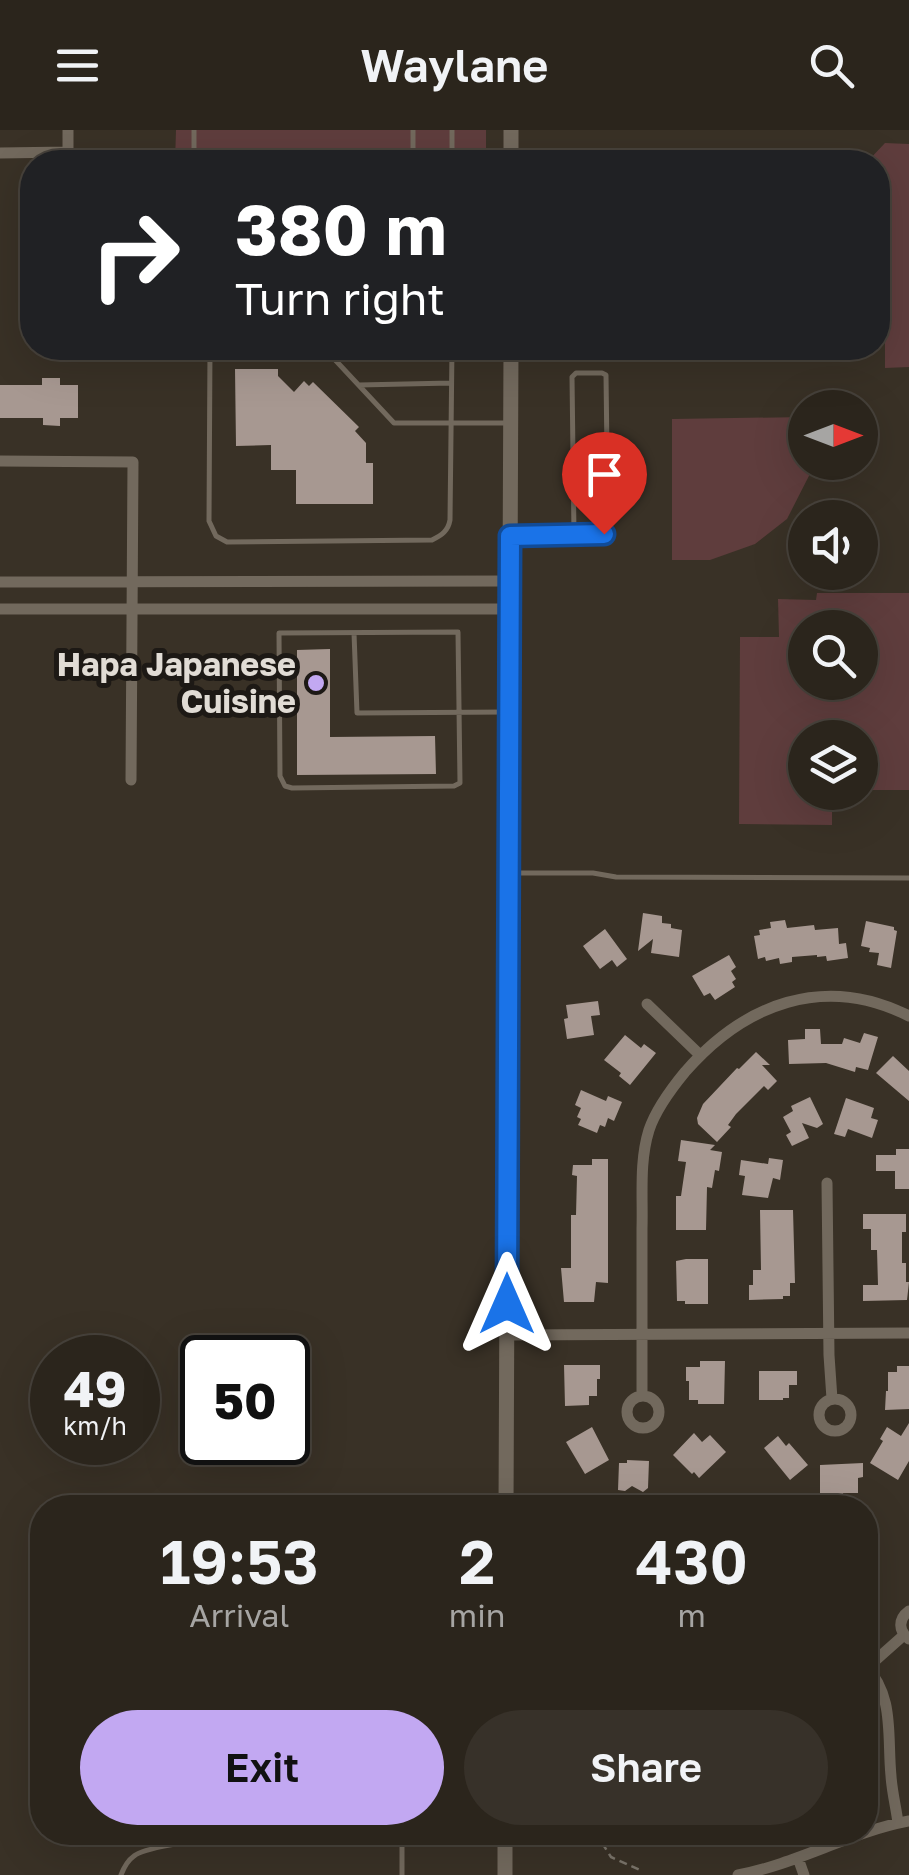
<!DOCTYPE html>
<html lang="en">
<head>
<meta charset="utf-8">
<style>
	:root { --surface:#2b251c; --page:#373129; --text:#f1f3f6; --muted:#a6a5a3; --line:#47423b; --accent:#c2a8f2 }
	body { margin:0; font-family:"Golos Text",sans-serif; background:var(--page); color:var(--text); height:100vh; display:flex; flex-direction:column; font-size:38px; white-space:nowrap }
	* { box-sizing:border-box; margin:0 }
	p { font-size:32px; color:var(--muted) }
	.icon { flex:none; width:55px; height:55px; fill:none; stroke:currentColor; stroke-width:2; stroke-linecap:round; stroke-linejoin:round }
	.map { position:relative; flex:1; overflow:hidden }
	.panel { position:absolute; left:30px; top:1365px; width:848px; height:350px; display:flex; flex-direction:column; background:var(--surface); border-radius:40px; box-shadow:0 10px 40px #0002,0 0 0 2px var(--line) }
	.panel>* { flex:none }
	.hud { position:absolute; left:20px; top:20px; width:870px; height:210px; border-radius:40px; box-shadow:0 10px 40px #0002,0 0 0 2px var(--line); background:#202124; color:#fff; overflow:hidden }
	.needle { width:65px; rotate:90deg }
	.tools { position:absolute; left:788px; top:260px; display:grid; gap:20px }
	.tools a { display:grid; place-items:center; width:90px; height:90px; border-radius:50%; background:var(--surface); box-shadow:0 10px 40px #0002,0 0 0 2px var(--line); font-size:50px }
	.speed { position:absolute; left:30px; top:1205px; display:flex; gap:20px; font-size:50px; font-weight:700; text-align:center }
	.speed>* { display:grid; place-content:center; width:130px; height:130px; border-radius:50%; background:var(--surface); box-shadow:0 10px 40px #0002,0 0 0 2px var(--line); line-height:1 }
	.speed small { font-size:25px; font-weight:400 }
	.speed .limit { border:5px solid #111; border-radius:15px; background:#fff; color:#111 }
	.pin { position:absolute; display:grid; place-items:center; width:85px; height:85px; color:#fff; margin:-102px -42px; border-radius:50% 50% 50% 0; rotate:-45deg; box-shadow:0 0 10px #0007 }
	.pin .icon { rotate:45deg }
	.me { position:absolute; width:110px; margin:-55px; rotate:0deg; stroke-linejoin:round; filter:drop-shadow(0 0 8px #0008) }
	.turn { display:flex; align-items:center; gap:35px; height:210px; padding:0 50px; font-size:45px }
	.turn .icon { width:130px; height:130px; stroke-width:2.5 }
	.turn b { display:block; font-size:70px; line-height:85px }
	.eta { display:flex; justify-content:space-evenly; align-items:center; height:170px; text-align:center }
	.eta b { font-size:60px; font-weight:600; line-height:70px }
	.action { display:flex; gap:20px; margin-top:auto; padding:20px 50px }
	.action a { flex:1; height:115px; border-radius:60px; background:var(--accent); color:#111; font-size:40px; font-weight:600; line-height:115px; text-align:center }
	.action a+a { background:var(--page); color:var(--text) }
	header { display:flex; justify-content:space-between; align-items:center; height:130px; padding:0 50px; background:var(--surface); font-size:45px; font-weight:600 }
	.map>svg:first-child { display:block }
	.green { fill:#5f3d3d; fill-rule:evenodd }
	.building { fill:#a79891 }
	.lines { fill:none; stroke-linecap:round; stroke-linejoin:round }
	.path { stroke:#7a746a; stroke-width:2.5; stroke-dasharray:8 5; stroke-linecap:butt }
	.lane { stroke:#72695d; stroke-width:5 }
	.street { stroke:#72695d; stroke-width:11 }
	.secondary { stroke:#72695d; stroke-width:15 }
	.route-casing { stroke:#114b97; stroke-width:25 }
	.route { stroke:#1a73e8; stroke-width:18 }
	.poi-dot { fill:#c2a8f2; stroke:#1d1915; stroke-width:4 }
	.labels { text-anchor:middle; stroke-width:10; stroke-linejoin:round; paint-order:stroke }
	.poi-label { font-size:32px; font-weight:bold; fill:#e1dcd5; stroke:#1d1915; text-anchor:end }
</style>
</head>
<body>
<header><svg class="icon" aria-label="menu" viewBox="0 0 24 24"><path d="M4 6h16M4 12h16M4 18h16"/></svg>Waylane<svg class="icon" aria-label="search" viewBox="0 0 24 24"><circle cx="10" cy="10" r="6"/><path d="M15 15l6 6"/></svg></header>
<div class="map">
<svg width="909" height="1745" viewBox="0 0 909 1745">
	<rect width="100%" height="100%" fill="#393126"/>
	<path class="green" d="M176 0H486V32H175Z
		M885 13 909 14V237L885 238V153L878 146V32H867Z
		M805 287V332L815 333 814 336 787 389 755 414 710 430H672V289Z
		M817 463H909V660H860V608H805V662L832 663V695L739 694 740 507H779L778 469 816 470ZM805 498H860V552H805Z"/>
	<path class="building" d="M235 239H278V246L294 262 304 251 309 256 313 252 359 297 355 301 366 313V333H373V374H296V340H271V315L236 316Z
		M42 248H60V255H78V288H60V296L43 295V288H0V255H42Z
		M330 519V607L435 606 436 644 297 645V520Z
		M643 783 662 786V793L671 794V798L682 800 679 827 651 823 653 809 638 821Z
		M785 790 787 798 814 795 815 800 838 798 839 814 846 813 848 828 827 831 826 826 817 827V825L792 827V832L780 834 779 828 766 831 765 827 758 829 754 806 760 805 759 800 771 798 770 792Z
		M866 791 894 797V800L897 801 891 838 877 835 879 823 869 822 870 818 861 816Z
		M605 799 627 829 617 837 612 830 600 839 583 816Z
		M729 825 736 837 731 841 736 849 732 852 735 857 715 870 710 863 704 866 692 846Z
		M598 871 600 885 591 886 594 905 567 909 564 889 568 888 566 875Z
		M805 899H820L821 914H842L844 908 860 913 864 903 878 907 868 940 856 937 855 942 826 933 789 934 788 910 805 909Z
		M625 905 641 918 644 914 656 923 630 955 619 946 621 943 604 930Z
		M756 922 770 935H762L777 951 768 960 764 956 736 984 728 995 731 997 717 1012 698 994 697 988 703 974 737 938 739 939Z
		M893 926 909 941V971L876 943Z
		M581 960 606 971 608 966 622 972 614 991 608 988 605 997 600 995 597 1003 578 995 581 989 577 987 581 978 575 975Z
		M810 967 823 994 817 998 802 993 809 1008 792 1016 786 1005 791 1002 783 987 793 981 791 976Z
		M846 968 874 978 871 988 878 990 872 1008 848 999 845 1007 834 1004Z
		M681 1010 715 1015 710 1020 722 1022 719 1041 715 1040 712 1058 707 1057 706 1100H676V1066H681L686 1032 678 1031Z
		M896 1019H909V1059H895V1041H876V1025H896Z
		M769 1028 783 1030 780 1050 773 1048 768 1068 742 1065 745 1046 739 1045 741 1030 768 1034Z
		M592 1029H608V1153L596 1152 594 1172H564L561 1138H571V1085H576L577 1046 572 1045 573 1035H592Z
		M760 1080H793L795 1153H790V1166H783V1169L749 1170V1155H753V1140H761Z
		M863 1084H906V1102H902V1133H906V1152H909L907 1170 863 1171V1155H878L877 1120H871V1099H863Z
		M686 1129H708V1174H685V1171H677L676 1131Z
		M700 1231H725L724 1274H698V1270H689V1251H686V1237H700Z
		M564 1235H600V1249H597V1266H589V1275L565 1276Z
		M897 1236H909V1279L885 1280 886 1261H888V1242H897Z
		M759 1241H797V1255H789V1268H783V1270H759Z
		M909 1293V1331L898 1350 870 1333 883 1311 880 1309 887 1297 901 1306Z
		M592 1297 609 1330 585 1344 566 1312Z
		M694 1303 702 1312 710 1305 726 1322 699 1348 694 1342 692 1344 673 1325Z
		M778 1306 786 1316 789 1313 808 1335 790 1350 764 1318Z
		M627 1330 649 1331 648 1358 643 1362 632 1356 625 1361 618 1360 619 1333H627Z
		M863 1333V1347L858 1348V1363H843L844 1370H829V1364H820V1335Z"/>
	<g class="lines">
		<path class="path" d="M595 1702 611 1727 640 1740
			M646 1702 658 1708 686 1702
			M707 1702 724 1707 786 1702"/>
		<path class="lane" d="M194 32V0
			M413 32V0
			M452 32V0
			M210 218 209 391 216 406 227 412 432 410C442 405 448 401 450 390L452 218
			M324 218 394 293H508
			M359 255 451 253
			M513 405C537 405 590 409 608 401L606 245 602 243H576L572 247 574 404
			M458 502 460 653 454 656 292 658 285 656 280 646 279 503Z
			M354 503 357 583 507 582
			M513 743H593L616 747 909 748
			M402 1702V1745
			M121 1745C124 1737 127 1731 134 1726 148 1714 234 1707 258 1702"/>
		<path class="street" d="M0 23 68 22
			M68 32V0
			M0 331 133 332 131 650
			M0 452 510 451
			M0 479H510
			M647 874 700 925
			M827 1053 829 1225 832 1269
			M507 1205 909 1203
			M642 1266C642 1210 642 1155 642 1099 643 1066 639 1032 649 1000 656 979 671 959 685 942 744 874 824 843 909 886
			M627 1282a16 16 0 1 1 32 0a16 16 0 1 1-32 0Z
			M819 1285a16 16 0 1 1 32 0a16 16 0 1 1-32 0Z
			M909 1481C898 1489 898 1501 909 1509
			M865 1535C895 1566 887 1606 891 1646 892 1662 896 1677 898 1693
			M868 1537 904 1505
			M798 1728 804 1745
			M738 1745C797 1734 850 1702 909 1691"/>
		<path class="secondary" d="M511 0V32
			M506 1378 511 218
			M505 1745V1702"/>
	</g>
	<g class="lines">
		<g class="route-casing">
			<path id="route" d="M507 1174 510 406 604 404"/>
		</g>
		<use href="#route" class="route"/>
	</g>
	<circle class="poi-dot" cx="316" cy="553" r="10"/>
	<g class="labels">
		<g class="poi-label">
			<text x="296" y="546">Hapa Japanese<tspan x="296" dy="37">Cuisine</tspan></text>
		</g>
	</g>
</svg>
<div class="tools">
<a><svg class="needle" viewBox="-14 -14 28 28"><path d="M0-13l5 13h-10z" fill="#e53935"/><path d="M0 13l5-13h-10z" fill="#a6a5a3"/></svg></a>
<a><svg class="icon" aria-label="sound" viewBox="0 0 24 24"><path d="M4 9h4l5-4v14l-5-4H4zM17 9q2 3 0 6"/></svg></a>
<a><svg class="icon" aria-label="search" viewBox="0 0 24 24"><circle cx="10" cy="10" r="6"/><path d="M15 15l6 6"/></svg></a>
<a><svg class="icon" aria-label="layers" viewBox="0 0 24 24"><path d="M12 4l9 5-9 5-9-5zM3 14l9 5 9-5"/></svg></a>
</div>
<div class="speed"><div>49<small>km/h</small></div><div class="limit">50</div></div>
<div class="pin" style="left:604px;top:404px;background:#d93025"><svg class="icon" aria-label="arrive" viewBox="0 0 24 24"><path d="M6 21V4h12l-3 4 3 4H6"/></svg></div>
<svg class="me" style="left:507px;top:1174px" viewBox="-20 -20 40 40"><path d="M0-17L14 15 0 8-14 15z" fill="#1a73e8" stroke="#fff" stroke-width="4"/></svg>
<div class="hud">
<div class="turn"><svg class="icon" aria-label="right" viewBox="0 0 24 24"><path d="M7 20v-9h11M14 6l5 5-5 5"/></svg><div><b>380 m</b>Turn right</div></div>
</div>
<section class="panel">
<div class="eta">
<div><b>19:53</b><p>Arrival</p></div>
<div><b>2</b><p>min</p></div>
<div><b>430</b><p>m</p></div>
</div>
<div class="action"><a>Exit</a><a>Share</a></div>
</section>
</div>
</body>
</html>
